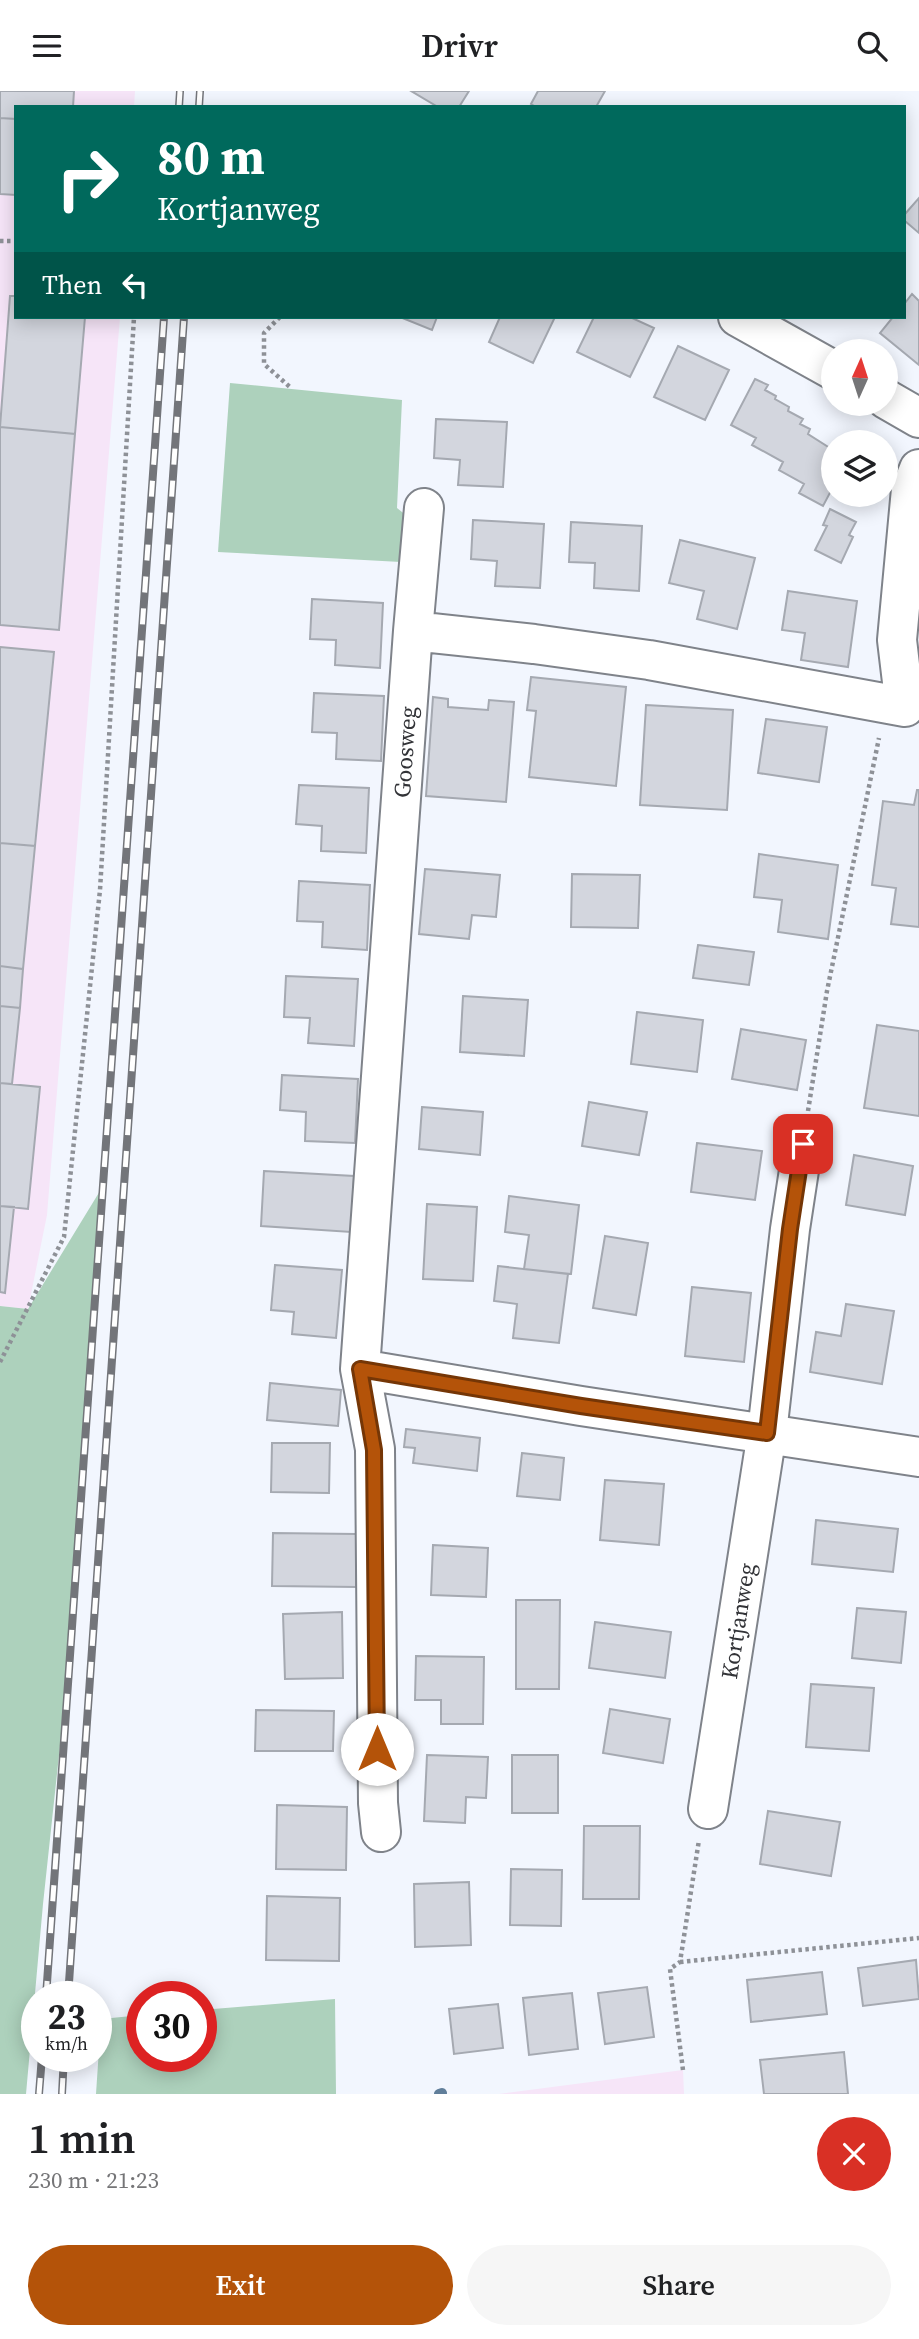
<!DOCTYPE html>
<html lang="en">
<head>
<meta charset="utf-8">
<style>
	:root { --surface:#fff; --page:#f6f6f6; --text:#202124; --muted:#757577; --accent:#b45309 }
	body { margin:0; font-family:"Source Serif 4",serif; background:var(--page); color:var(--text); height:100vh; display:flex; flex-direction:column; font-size:26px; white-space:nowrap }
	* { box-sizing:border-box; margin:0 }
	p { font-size:23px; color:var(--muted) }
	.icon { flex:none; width:38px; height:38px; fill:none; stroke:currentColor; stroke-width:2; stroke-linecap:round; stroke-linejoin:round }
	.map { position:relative; height:2003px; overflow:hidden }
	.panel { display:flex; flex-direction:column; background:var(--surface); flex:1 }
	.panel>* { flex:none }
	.top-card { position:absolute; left:14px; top:14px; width:892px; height:214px; border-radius:0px; box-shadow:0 4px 18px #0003; background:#00695c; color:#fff; overflow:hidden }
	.needle { width:46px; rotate:3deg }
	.controls { position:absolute; left:821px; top:248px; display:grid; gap:14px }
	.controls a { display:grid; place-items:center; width:77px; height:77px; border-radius:50%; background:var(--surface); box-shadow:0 4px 18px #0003; font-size:35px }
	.speed { position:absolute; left:21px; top:1890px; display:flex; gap:14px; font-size:35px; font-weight:700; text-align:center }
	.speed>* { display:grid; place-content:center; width:91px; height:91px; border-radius:50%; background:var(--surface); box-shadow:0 4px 18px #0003; line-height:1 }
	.speed small { font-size:18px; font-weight:400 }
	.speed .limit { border:10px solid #d22; background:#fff; color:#111 }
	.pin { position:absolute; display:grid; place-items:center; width:60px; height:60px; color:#fff; margin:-30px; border-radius:14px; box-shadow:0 4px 10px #0006 }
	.me { position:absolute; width:77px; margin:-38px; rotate:0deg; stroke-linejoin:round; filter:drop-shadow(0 0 5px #0008) }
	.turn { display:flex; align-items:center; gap:24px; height:147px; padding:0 28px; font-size:32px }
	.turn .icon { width:91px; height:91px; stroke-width:2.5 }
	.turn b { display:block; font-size:49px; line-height:60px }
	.then { display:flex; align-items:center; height:66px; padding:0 28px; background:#0003; gap:14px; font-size:26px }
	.round { display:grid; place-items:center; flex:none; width:74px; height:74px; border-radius:37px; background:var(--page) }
	.overview { display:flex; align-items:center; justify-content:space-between; height:119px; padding:0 28px }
	h1 { font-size:42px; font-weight:600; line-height:52px }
	.primary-button { display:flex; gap:14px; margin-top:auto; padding:14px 28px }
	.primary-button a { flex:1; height:80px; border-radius:42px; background:var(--accent); color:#fff; font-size:28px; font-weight:600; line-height:80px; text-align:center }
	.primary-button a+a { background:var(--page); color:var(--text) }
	header { display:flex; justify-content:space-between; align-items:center; height:91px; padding:0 28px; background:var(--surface); font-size:32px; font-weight:600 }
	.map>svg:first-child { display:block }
	.commercial { fill:#f6e5f8 }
	.green { fill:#add1bc }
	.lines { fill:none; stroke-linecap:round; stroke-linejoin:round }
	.stream { stroke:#607e9a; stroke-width:10 }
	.building { fill:#d3d6de; stroke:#a5a9b1; stroke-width:2 }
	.minor-casing { stroke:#7f838a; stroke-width:42 }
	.path { stroke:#8e9197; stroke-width:4.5; stroke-dasharray:3.5 3.5; stroke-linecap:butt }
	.minor { stroke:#fff; stroke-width:38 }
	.rail-casing { stroke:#73757a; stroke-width:8 }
	.rail { stroke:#fff; stroke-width:5; stroke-dasharray:16; stroke-linecap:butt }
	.route-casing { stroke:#753606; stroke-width:18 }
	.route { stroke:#b45309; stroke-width:12 }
	.labels { text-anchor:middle; stroke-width:6; stroke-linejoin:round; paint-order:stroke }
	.street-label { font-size:23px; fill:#323337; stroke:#fff }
</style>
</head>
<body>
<header><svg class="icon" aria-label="menu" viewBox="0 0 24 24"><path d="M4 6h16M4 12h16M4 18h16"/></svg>Drivr<svg class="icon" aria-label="search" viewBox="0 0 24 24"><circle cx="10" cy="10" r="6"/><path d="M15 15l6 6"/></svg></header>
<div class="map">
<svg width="919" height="2003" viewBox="0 0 919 2003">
	<rect width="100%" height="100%" fill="#f2f6fe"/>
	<path class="commercial" d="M0 0H135L134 16H16V226H120L47 1124 28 1218 0 1215Z
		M683 1979 684 2003H499Z"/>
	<path class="green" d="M230 292 402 309 397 417 422 437 419 472 218 461Z
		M103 1095 72 1543 43 1813 26 2003H0V1215L28 1218Z
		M335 1908 336 2003H96L101 1928 142 1924V1965H201V1919Z"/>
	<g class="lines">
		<path class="stream" d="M439 2003 442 2002"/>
	</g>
	<path class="building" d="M0 0H74L73 16H16V28L0 27Z
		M411 0H469L459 16H438Z
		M538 0H605L596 16H536L531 13Z
		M0 27 16 28V104L0 103Z
		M919 107V142L905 130V123Z
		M912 203 919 210V274L880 242 893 226H905V212Z
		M10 205H16V226H85L75 343 0 336Z
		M400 226H437L432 239Z
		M500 226H555L533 272 489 251Z
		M594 226H630L654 237 630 286 577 261Z
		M678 255 729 279 705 329 654 306Z
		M755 288 768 294 765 299 776 305 775 308 789 316 788 320 803 328 800 333 810 338 808 343 833 359V396L823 415 799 402 804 393 779 379 783 371 752 354 756 347 731 334Z
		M436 328 507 331 503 396 458 394 460 369 434 367Z
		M0 336 75 343 59 539 0 534Z
		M830 418 856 431 849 444 853 446 841 472 815 459 827 435 823 434Z
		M473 429 544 433 540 497 495 495 497 470 471 468Z
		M571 431 642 435 639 500 594 497 595 472 569 471Z
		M680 449 755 467 737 538 697 528 704 500 669 492Z
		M788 500 857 510 848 576 801 569 805 542 782 539Z
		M312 508 383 512 380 577 335 574 336 549 310 548Z
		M0 556 54 561 35 755 0 752Z
		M531 586 626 596 616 695 529 686 536 620 527 619Z
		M314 602 384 605 381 670 336 668 337 642 312 641Z
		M433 606 448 608V616L488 619 489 609 514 611 506 711 426 705Z
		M646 614 733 619 727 719 640 714Z
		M766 628 827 636 819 691 758 682Z
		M299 694 369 697 366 762 321 760 322 735 296 733Z
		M917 699H919V836L891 833 896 797 872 794 883 710 914 714Z
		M0 752 35 755 23 878 0 875Z
		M759 763 838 774 828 848 778 841 782 809 754 806Z
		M425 778 500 784 496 826 472 824 469 848 419 843Z
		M572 783 640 784 638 837 571 836Z
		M299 790 370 794 367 859 322 856 323 831 297 830Z
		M698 854 754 861 749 894 693 887Z
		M0 875 23 878 20 917 0 915Z
		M286 885 358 888 354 955 308 952 310 927 284 926Z
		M463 905 528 909 524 965 460 961Z
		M0 915 20 917 12 993 0 992Z
		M637 921 703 929 697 981 631 973Z
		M877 934 919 940V1025L864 1017Z
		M741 938 806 949 797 999 732 988Z
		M282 984 358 988 355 1052 305 1050 306 1021 280 1019Z
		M0 992 40 996 28 1118 0 1115Z
		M589 1011 647 1021 639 1064 582 1055Z
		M422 1016 483 1021 480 1064 419 1058Z
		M697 1052 762 1060 755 1109 691 1101Z
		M854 1064 913 1075 905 1124 846 1114Z
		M264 1080 354 1085 351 1141 261 1135Z
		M509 1105 579 1114 571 1183 524 1178 529 1144 505 1141Z
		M427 1113 477 1116 473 1190 423 1188Z
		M0 1115 14 1116 5 1202 0 1201Z
		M605 1145 648 1152 636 1224 593 1217Z
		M275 1174 342 1179 336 1247 292 1243 294 1221 271 1219Z
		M498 1175 568 1183 559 1252 513 1247 517 1213 494 1210Z
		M692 1196 751 1202 744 1271 685 1265Z
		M846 1213 894 1220 882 1293 810 1281 816 1241 841 1245Z
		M270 1292 341 1299 338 1335 267 1329Z
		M406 1338 480 1347 477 1380 413 1372 415 1357 404 1356Z
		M272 1352H330L329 1402 271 1401Z
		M522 1362 564 1367 560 1409 517 1405Z
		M605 1389 664 1393 659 1454 600 1449Z
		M816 1429 898 1438 893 1481 812 1473Z
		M273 1442 356 1443V1496L272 1495Z
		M433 1454 488 1457 486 1506 431 1504Z
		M516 1509H560L559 1598H516Z
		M857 1517 906 1521 901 1572 852 1567Z
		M342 1521 343 1587 285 1588 283 1523Z
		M595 1531 671 1541 665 1587 589 1577Z
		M416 1565 484 1566 483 1633H441V1609H415Z
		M811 1593 874 1597 869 1660 806 1656Z
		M610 1618 670 1628 663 1672 603 1662Z
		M256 1619 334 1620 333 1660H255Z
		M427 1664 488 1666 486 1707 466 1706 465 1732 424 1730Z
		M512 1664H558V1722H512Z
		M277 1714 347 1716 346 1779 276 1778Z
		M768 1720 840 1731 831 1785 760 1773Z
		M584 1735H640L639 1808H583Z
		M511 1778 562 1779 561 1835 510 1834Z
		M469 1791 471 1854 415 1856 414 1793Z
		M267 1805 340 1807 339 1870 266 1869Z
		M916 1869 919 1908 863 1915 858 1877Z
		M822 1881 827 1923 751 1931 747 1889Z
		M647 1896 654 1946 605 1953 598 1902Z
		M572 1902 578 1958 529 1964 523 1907Z
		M498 1913 503 1957 454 1963 449 1918Z
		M844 1961 848 2003H764L760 1969Z"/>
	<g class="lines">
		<g class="minor-casing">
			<path id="minor" d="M738 226 833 279
				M886 308 919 327
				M413 540 424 417
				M360 1278 581 1315 919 1366
				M708 1718 767 1342 790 1138 803 1053
				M381 1741 378 1712 375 1358 360 1278 413 540 534 553 649 569 905 616 897 549 911 398 919 378"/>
		</g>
		<path class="path" d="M0 150H16
			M280 226 264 242V273L291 297
			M808 1020 827 900 879 647
			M0 1271 64 1146 100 799 134 226
			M680 1871 919 1847
			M683 1979 670 1878 680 1871 699 1749"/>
		<use href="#minor" class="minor"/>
		<g class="rail-casing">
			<path id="rail" d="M179 16 180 0
				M199 16 200 0
				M46 1906 164 226
				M68 1906 184 226
				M39 2003 42 1965
				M62 2003 64 1965"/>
		</g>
		<use href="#rail" class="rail"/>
	</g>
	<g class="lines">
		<g class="route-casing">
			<path id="route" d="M377 1658 374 1359 360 1278 581 1315 767 1342 790 1138 803 1053"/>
		</g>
		<use href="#route" class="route"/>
	</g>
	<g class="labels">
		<g class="street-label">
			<text transform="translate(405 661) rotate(-86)" y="8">Goosweg</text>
			<text transform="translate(738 1530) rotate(-81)" y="8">Kortjanweg</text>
		</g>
	</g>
</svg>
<div class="controls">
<a><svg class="needle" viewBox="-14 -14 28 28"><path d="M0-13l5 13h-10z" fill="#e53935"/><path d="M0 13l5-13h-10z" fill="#757577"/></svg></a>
<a><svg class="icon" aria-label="layers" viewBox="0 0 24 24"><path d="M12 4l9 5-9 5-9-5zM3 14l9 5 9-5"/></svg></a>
</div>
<div class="speed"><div>23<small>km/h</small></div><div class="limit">30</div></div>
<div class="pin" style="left:803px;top:1053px;background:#d93025"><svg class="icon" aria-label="arrive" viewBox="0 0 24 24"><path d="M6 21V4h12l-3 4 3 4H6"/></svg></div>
<svg class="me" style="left:377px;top:1658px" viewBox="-20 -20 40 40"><circle r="19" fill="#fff"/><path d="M0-13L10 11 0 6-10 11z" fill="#b45309"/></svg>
<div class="top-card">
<div class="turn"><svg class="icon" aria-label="right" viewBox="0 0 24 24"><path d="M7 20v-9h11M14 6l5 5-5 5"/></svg><div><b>80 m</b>Kortjanweg</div></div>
<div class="then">Then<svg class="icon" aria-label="left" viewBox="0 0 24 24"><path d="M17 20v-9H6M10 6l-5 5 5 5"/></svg></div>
</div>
</div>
<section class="panel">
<div class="overview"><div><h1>1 min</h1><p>230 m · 21:23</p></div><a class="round" style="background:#d93025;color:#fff"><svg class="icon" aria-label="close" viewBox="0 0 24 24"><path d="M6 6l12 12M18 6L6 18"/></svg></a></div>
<div class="primary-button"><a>Exit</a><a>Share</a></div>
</section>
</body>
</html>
